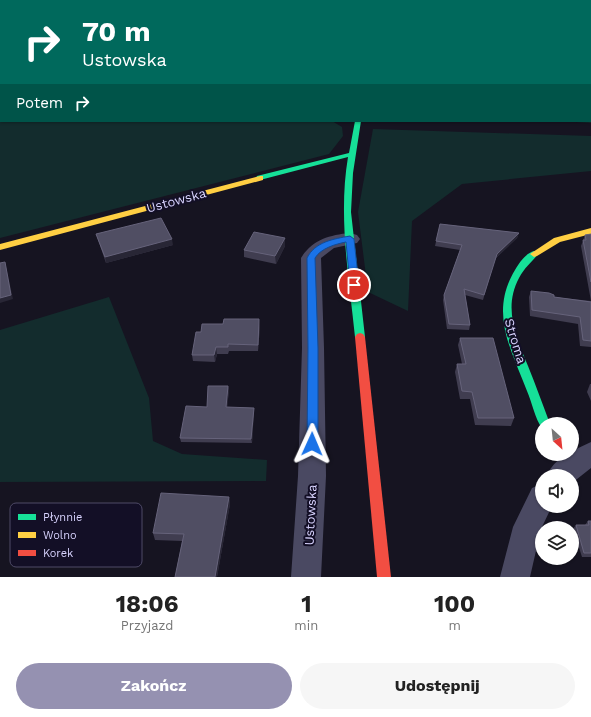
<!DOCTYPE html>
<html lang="pl">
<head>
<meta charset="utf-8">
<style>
	:root { --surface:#fff; --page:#f6f6f6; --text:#222; --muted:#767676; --accent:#9591b1 }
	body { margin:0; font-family:"Work Sans",sans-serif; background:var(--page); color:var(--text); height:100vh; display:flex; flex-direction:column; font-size:15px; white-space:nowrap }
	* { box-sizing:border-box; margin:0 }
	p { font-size:13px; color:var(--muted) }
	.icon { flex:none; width:22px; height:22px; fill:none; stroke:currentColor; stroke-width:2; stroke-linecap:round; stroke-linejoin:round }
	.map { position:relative; height:577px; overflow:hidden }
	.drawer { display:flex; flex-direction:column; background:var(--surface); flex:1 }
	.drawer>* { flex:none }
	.hud { position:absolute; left:0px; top:0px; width:591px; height:122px; box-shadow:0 1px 3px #0004; background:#00695c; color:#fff; overflow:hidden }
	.needle { width:26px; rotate:153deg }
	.controls { position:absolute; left:535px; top:417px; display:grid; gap:8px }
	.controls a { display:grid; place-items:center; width:44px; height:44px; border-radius:50%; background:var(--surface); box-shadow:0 1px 3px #0004; font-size:20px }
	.pin { position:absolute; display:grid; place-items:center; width:34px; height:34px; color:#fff; margin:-17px; border:2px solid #fff; border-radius:50%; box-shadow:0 1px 4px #0007 }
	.me { position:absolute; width:44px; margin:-22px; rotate:1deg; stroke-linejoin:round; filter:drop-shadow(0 0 3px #0008) }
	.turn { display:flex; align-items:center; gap:14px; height:84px; padding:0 16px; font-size:18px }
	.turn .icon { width:52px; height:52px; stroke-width:2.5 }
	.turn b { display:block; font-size:28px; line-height:34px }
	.then { display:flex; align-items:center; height:38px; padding:0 16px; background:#0003; gap:8px; font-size:15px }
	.eta { display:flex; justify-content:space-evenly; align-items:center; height:68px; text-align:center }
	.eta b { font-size:24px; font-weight:700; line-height:28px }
	.primary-button { display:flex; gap:8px; margin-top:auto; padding:8px 16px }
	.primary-button a { flex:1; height:46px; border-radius:24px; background:var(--accent); color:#fff; font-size:16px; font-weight:700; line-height:46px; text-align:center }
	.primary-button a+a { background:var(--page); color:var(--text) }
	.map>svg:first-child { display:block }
	.green { fill:#132c2d }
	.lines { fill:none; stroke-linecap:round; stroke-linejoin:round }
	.river { fill:#0b1e41; fill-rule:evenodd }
	.street { fill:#4a4962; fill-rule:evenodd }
	.fast { fill:#16e098; fill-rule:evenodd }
	.slow { fill:#ffcf43; fill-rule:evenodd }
	.jam { fill:#f24e42; fill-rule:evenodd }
	.wall { fill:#403d50 }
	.shaded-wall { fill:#282635 }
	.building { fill:#504e63; stroke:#66637b }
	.route { fill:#1a73e8; stroke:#114b97 }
	.labels { text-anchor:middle; stroke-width:4; stroke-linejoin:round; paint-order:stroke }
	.street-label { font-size:13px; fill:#d9d4ff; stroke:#130f26 }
	.key { fill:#130f26; stroke:#4e4a67; stroke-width:1 }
	.key-label { font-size:11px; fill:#d9d4ff }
</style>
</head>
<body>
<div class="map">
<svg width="591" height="577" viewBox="0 0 591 577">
	<rect width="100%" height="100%" fill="#161421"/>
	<path class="green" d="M0 0H348L1 1V95Z
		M385 0H591V123L562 121H590V1Z
		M0 111 1 121H332L342 127 343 136 329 154 0 238Z
		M373 129 591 136V171L462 184 412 221 408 311 368 292 358 212Z
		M109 297 149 398 153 441 182 454 267 460 266 481 0 482V330Z"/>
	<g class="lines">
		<path class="river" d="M590 48H591V64H590Z
			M0 71H1V87H0Z"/>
		<path class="street" d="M350 233 357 235 360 239 357 243 334 248 321 258 324 348 326 476 321 577H291L298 476 302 348 301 258C312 240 329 235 350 233Z
			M591 442V468L572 483V476H546C551 467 561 454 572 454V451Z
			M542 484V506H552L541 529 530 577H500L513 527 532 488Z"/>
		<path class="fast" d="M355 121H361L353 173 351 212 365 337 363 340H357L355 337C349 278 338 216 348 157L260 180 256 178 257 176 349 153Z
			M534 251 538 254C532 262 524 268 519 278 503 308 516 337 528 366 536 386 543 405 550 424H542V428C535 419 532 402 527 391 511 349 489 313 515 270 519 263 526 253 534 251Z"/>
		<path class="slow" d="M369 0H373V1H369Z
			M0 100H1V104H0Z
			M260 176H263V180L0 250V244Z
			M591 228V234L560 242 537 256 534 257 530 254 554 238Z"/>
		<path class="jam" d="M360 333 363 334 365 337 391 577H377L355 337 357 334Z"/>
	</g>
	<path class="wall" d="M440 224 519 233 517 238 495 259 483 300 465 295 470 325 469 330 447 329 443 300 444 295 460 250 435 246Z
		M96 234 173 245 106 263Z
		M591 234V347L580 346 578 324 530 316 529 297 531 291 554 297 591 301 581 246 585 235Z
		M285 246 276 264 244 257V250Z
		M260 326 258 351H229L228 354H217L215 362 193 361 192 355Z
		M460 338 514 418 511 426 475 425 470 399H460L455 372 457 364H462L458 345Z
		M590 384H591V401L587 392Z
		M228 386 229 390 227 407 254 408V411L252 443 181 442 180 438 207 407Z
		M229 497 230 504 217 577H175L182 541 155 540 153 533Z
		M588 521H591V557H582L573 529 576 525H586H585Z"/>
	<path class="shaded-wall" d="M519 233 517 238 495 259 483 300 497 254Z
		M285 238V246L276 264 275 256Z
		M172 239 173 245 106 263 105 257Z
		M5 262 6 266 13 299 0 303V298Z
		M259 319 260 326 258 351V345Z
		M216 347 217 354 215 362 214 355Z
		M228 386 229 390 227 411 226 407Z
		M254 408V411L252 443 251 439Z
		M229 497 230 504 217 577H215Z"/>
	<path class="building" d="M161 218 172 239 105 257 96 234Z
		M440 224 519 233 497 254 484 295 464 289 470 325 449 324 444 295 462 245 436 241Z
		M254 232 285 238 275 256 244 250Z
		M591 234V282L583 240H586L585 235Z
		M5 262 11 295 0 298V263Z
		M531 291 549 293 554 295V297L591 302V341L583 340 580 317 532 310Z
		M224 319H259L258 345 228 344V347H216L214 355H192L196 332H201L202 324H223Z
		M460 338H493L514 418H478L472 392 462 391 457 364H466Z
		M208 386H228L226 407 254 408 251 439 180 438 186 406 207 407Z
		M161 493 229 497 215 577H175L184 534 153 533Z
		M588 521H591V553H584L576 525H589Z"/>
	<path class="route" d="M350 236 354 239 359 285 358 287 354 288 350 285 346 242C336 244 321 248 315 258L318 348V444L316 448 312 449 308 448 307 444 308 348 307 258C315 242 333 239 350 236Z"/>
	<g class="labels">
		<g class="street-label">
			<text transform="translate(176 200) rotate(-15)" y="5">Ustowska</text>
			<text transform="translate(516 341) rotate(73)" y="5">Stroma</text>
			<text transform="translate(310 515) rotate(-87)" y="5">Ustowska</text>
		</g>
	</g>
	<rect x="10" y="503" width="132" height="64" rx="6" class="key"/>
	<rect x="18" y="514" width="18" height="6" fill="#16e098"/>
	<rect x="18" y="532" width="18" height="6" fill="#ffcf43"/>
	<rect x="18" y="550" width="18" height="6" fill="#f24e42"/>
	<g class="key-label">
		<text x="43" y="521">Płynnie</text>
		<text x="43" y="539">Wolno</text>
		<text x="43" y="557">Korek</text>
	</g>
</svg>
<div class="controls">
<a><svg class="needle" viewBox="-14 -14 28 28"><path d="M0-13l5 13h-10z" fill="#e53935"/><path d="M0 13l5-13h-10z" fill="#767676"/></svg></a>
<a><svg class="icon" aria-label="sound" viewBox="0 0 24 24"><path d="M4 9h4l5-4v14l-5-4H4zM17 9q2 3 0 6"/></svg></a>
<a><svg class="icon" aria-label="layers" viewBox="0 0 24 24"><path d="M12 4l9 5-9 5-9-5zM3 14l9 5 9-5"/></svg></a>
</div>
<div class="pin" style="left:354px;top:285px;background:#d93025"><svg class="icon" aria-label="arrive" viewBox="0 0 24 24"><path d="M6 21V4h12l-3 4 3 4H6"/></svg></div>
<svg class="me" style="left:312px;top:444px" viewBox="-20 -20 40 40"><path d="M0-17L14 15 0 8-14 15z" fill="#1a73e8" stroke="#fff" stroke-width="4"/></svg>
<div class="hud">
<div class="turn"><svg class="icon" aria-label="right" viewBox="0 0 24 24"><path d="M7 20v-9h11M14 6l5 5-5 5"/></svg><div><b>70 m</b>Ustowska</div></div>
<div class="then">Potem<svg class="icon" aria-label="right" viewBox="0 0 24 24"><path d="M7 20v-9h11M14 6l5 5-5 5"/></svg></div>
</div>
</div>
<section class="drawer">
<div class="eta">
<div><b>18:06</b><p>Przyjazd</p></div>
<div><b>1</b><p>min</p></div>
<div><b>100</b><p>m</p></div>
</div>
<div class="primary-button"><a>Zakończ</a><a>Udostępnij</a></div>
</section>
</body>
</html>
